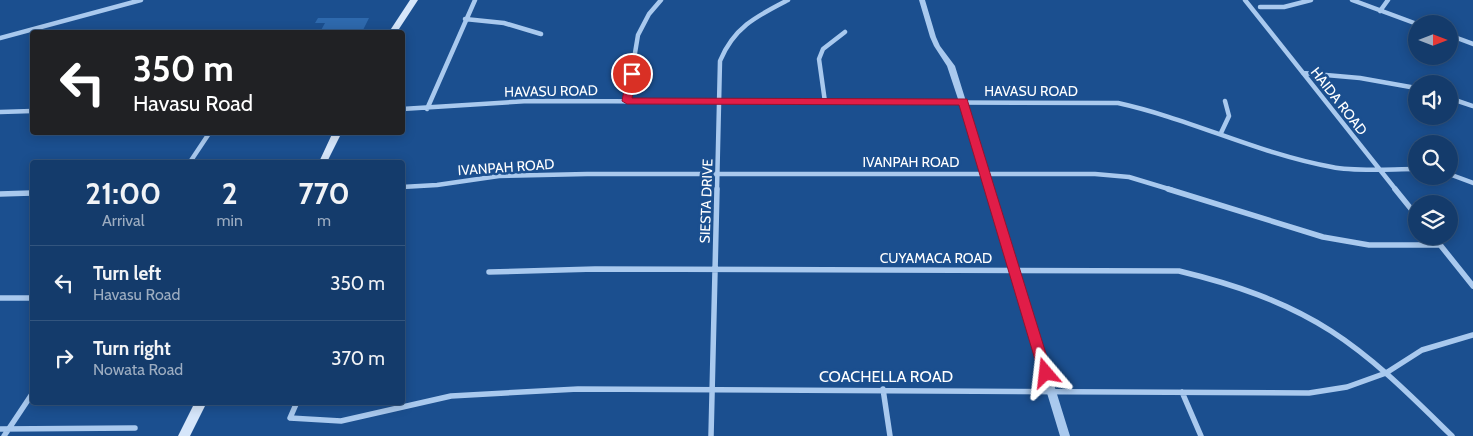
<!DOCTYPE html>
<html lang="en">
<head>
<meta charset="utf-8">
<style>
	:root { --surface:#143b6b; --page:#1d4271; --text:#f1f3f6; --muted:#9dadc1; --line:#33557e }
	body { margin:0; font-family:Cabin,sans-serif; background:var(--page); color:var(--text); height:100vh; display:flex; flex-direction:column; font-size:19px; white-space:nowrap }
	* { box-sizing:border-box; margin:0 }
	p { font-size:16px; color:var(--muted) }
	.icon { flex:none; width:28px; height:28px; fill:none; stroke:currentColor; stroke-width:2; stroke-linecap:round; stroke-linejoin:round }
	.map { position:relative; flex:1; overflow:hidden }
	.panel { position:absolute; left:30px; top:160px; width:375px; height:245px; display:flex; flex-direction:column; background:var(--surface); border-radius:5px; box-shadow:0 2px 12px #0003,0 0 0 1px var(--line) }
	.panel>* { flex:none }
	.top-card { position:absolute; left:30px; top:30px; width:375px; height:105px; border-radius:5px; box-shadow:0 2px 12px #0003,0 0 0 1px var(--line); background:#202124; color:#fff; overflow:hidden }
	.needle { width:32px; rotate:90deg }
	.controls { position:absolute; left:1408px; top:15px; display:grid; gap:10px }
	.controls a { display:grid; place-items:center; width:50px; height:50px; border-radius:50%; background:var(--surface); box-shadow:0 2px 12px #0003,0 0 0 1px var(--line); font-size:25px }
	.pin { position:absolute; display:grid; place-items:center; width:42px; height:42px; color:#fff; margin:-21px; border:2px solid #fff; border-radius:50%; box-shadow:0 1px 5px #0007 }
	.me { position:absolute; width:55px; margin:-28px; rotate:343deg; stroke-linejoin:round; filter:drop-shadow(0 0 4px #0008) }
	.turn { display:flex; align-items:center; gap:18px; height:105px; padding:0 20px; font-size:22px }
	.turn .icon { width:65px; height:65px; stroke-width:2.5 }
	.turn b { display:block; font-size:35px; line-height:42px }
	.eta { display:flex; justify-content:space-evenly; align-items:center; height:85px; text-align:center }
	.eta b { font-size:30px; font-weight:700; line-height:35px }
	ul { padding:0; list-style:none }
	li { display:flex; align-items:center; gap:15px; height:75px; padding:0 20px; border-top:1px solid var(--line) }
	li div { flex:1 }
	li b { display:block; font-size:19px }
	li em { font-style:normal }
	.map>svg:first-child { display:block }
	.green { fill:#2e69ad }
	.lines { fill:none; stroke-linecap:round; stroke-linejoin:round }
	.minor-far1 { stroke:#a9c9ee; stroke-width:4.5 }
	.minor { stroke:#a9c9ee; stroke-width:5.5 }
	.tertiary { fill:#a9c9ee; fill-rule:evenodd }
	.secondary { fill:#d6e6fa; fill-rule:evenodd }
	.route { fill:#e11d48; stroke:#92132f }
	.labels { text-anchor:middle; stroke-width:5; stroke-linejoin:round; paint-order:stroke }
	.street-label { font-size:14px; fill:#fff; stroke:#1b4f8f }
	.near-street-label { font-size:16px; fill:#fff; stroke:#1b4f8f }
</style>
</head>
<body>
<div class="map">
<svg width="1473" height="436" viewBox="0 0 1473 436">
	<rect width="100%" height="100%" fill="#1b4f8f"/>
	<path class="green" d="M318 18H369L362 32H320L325 23H315Z"/>
	<g class="lines">
		<path class="minor-far1" d="M1245 0 1396 190
			M1352 0 1417 24
			M1260 7H1284L1311 0
			M1380 11 1388 0
			M465 19 504 23 541 34
			M1449 35 1473 44
			M0 38 141 0
			M1303 73 1360 78 1416 88
			M1449 98 1473 106
			M627 101 638 35 649 14 661 0
			M825 102 819 59 823 49 845 32
			M402 109 528 101 1118 103C1191 119 1259 154 1332 167 1356 172 1391 169 1416 169
			M427 109 475 0
			M0 112 32 111
			M1221 133 1229 116 1225 101
			M190 162 210 132
			M1449 174 1473 183
			M402 187 437 185 499 176 587 174H1095L1129 177 1172 190
			M717 190 720 61C734 27 757 16 788 0"/>
		<path class="minor" d="M1168 189 1323 237 1369 245H1440
			M1395 189 1416 215
			M0 194 32 193
			M1433 236 1473 286
			M489 272 595 269 1179 271C1233 284 1284 301 1331 331 1376 360 1414 399 1452 436
			M0 298H32
			M883 389 890 436
			M1182 392 1201 436
			M297 402 290 418 341 421 451 396 578 389 1309 393 1347 387 1386 373 1422 350 1473 335
			M0 429 135 428
			M4 436 32 394
			M711 436 717 189"/>
		<path class="tertiary" d="M919 0H925L936 37 940 46 955 66 1070 436H1060L959 102 947 66 934 46 930 37Z"/>
		<path class="secondary" d="M410 0H418L397 32H389Z
			M333 132H342L327 162H319Z
			M195 402H207L190 436H178Z"/>
	</g>
	<path class="route" d="M632 71 637 74 632 98 967 99 1052 373 1050 377 1046 379 1041 377 1039 373 959 105 627 104 622 101 627 74Z"/>
	<g class="labels">
		<g class="street-label">
			<text transform="translate(551 91) rotate(-1)" y="5">HAVASU ROAD</text>
			<text x="1031" y="96">HAVASU ROAD</text>
			<text transform="translate(1339 101) rotate(52)" y="5">HAIDA ROAD</text>
			<text x="911" y="167">IVANPAH ROAD</text>
			<text transform="translate(506 167) rotate(-4)" y="5">IVANPAH ROAD</text>
			<text transform="translate(706 201) rotate(-88)" y="5">SIESTA DRIVE</text>
			<text x="936" y="263">CUYAMACA ROAD</text>
		</g>
		<g class="near-street-label">
			<text x="886" y="382">COACHELLA ROAD</text>
		</g>
	</g>
</svg>
<div class="controls">
<a><svg class="needle" viewBox="-14 -14 28 28"><path d="M0-13l5 13h-10z" fill="#e53935"/><path d="M0 13l5-13h-10z" fill="#9dadc1"/></svg></a>
<a><svg class="icon" aria-label="sound" viewBox="0 0 24 24"><path d="M4 9h4l5-4v14l-5-4H4zM17 9q2 3 0 6"/></svg></a>
<a><svg class="icon" aria-label="search" viewBox="0 0 24 24"><circle cx="10" cy="10" r="6"/><path d="M15 15l6 6"/></svg></a>
<a><svg class="icon" aria-label="layers" viewBox="0 0 24 24"><path d="M12 4l9 5-9 5-9-5zM3 14l9 5 9-5"/></svg></a>
</div>
<div class="pin" style="left:632px;top:74px;background:#d93025"><svg class="icon" aria-label="arrive" viewBox="0 0 24 24"><path d="M6 21V4h12l-3 4 3 4H6"/></svg></div>
<svg class="me" style="left:1046px;top:373px" viewBox="-20 -20 40 40"><path d="M0-17L14 15 0 8-14 15z" fill="#e11d48" stroke="#fff" stroke-width="4"/></svg>
<div class="top-card">
<div class="turn"><svg class="icon" aria-label="left" viewBox="0 0 24 24"><path d="M17 20v-9H6M10 6l-5 5 5 5"/></svg><div><b>350 m</b>Havasu Road</div></div>
</div>
<section class="panel">
<div class="eta">
<div><b>21:00</b><p>Arrival</p></div>
<div><b>2</b><p>min</p></div>
<div><b>770</b><p>m</p></div>
</div>
<ul>
<li><svg class="icon" aria-label="left" viewBox="0 0 24 24"><path d="M17 20v-9H6M10 6l-5 5 5 5"/></svg><div><b>Turn left</b><p>Havasu Road</p></div><em>350 m</em></li>
<li><svg class="icon" aria-label="right" viewBox="0 0 24 24"><path d="M7 20v-9h11M14 6l5 5-5 5"/></svg><div><b>Turn right</b><p>Nowata Road</p></div><em>370 m</em></li>
</ul>
</section>
</div>
</body>
</html>
